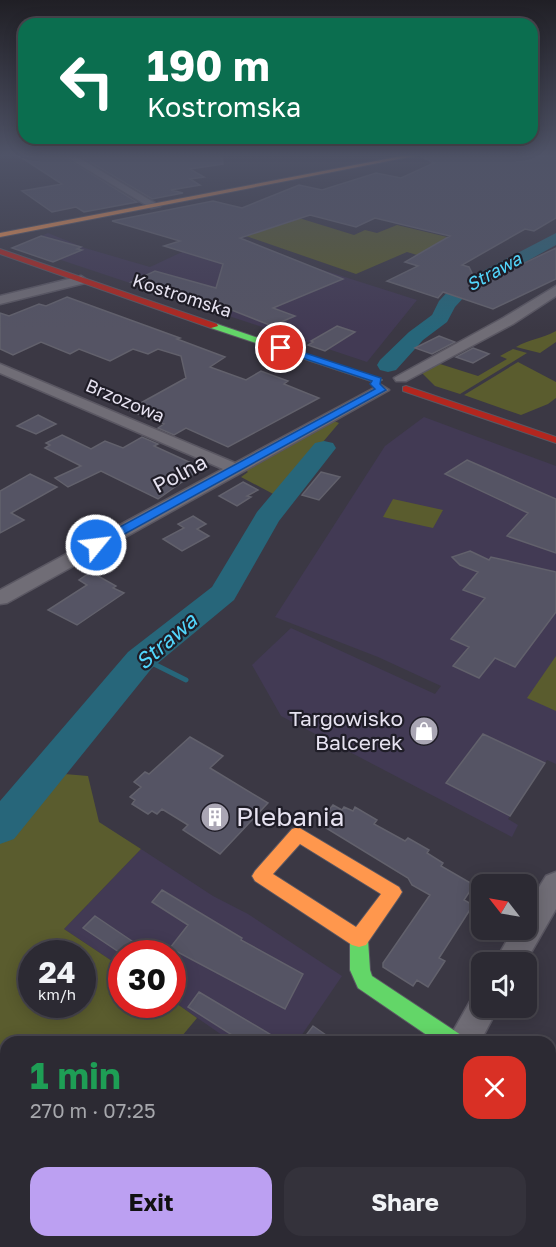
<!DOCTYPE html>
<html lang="en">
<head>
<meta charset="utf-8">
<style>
	:root { --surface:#2c2a33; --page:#34323b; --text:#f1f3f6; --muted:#a6a7ac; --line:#48464e; --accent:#bca0f2 }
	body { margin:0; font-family:"Golos Text",sans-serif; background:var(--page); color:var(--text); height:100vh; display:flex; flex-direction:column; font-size:22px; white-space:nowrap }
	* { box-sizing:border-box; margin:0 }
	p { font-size:20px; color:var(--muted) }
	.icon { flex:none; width:33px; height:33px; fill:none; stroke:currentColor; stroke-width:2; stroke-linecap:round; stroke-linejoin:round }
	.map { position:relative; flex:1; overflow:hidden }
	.sheet { position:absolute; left:0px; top:1036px; width:556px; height:212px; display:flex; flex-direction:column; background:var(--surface); border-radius:18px 18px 0 0; box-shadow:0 3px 15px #0003,0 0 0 2px var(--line) }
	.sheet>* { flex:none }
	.hud { position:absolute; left:18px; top:18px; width:520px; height:126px; border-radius:18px; box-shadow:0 3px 15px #0003,0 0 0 2px var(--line); background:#0b6e4f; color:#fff; overflow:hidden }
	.needle { width:39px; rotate:301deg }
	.fabs { position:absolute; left:471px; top:874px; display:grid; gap:12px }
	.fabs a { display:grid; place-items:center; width:66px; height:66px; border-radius:12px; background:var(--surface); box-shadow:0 3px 15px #0003,0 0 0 2px var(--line); font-size:30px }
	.speed { position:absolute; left:18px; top:940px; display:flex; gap:12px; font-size:30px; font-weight:700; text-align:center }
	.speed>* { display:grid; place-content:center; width:78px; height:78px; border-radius:50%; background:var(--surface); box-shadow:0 3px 15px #0003,0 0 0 2px var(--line); line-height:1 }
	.speed small { font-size:15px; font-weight:400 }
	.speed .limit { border:9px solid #d22; background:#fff; color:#111 }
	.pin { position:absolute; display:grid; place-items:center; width:51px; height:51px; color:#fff; margin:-26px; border:3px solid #fff; border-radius:50%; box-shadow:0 2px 6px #0007 }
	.me { position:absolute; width:66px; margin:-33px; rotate:61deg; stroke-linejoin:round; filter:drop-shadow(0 0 4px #0008) }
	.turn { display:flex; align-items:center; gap:21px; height:126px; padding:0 30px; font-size:27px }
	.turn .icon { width:78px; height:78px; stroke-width:2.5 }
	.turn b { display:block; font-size:42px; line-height:51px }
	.round { display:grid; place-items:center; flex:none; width:63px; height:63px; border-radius:18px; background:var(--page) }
	.head { display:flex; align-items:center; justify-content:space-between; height:102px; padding:0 30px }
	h1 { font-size:36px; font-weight:700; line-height:45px; color:#1e9e55 }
	.action { display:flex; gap:12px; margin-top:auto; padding:12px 30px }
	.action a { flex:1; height:69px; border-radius:18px; background:var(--accent); color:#111; font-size:24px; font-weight:700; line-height:69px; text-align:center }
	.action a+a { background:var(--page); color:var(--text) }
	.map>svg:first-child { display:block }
	.built { fill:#423a54 }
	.green { fill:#5a5c2e; fill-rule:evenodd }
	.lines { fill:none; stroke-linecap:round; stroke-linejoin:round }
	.stream { stroke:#27667a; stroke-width:5 }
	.river { fill:#27667a; fill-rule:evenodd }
	.building { fill:#555464; stroke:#62616c; stroke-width:1.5 }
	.street-casing { stroke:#5a5762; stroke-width:3 }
	.fast-casing { stroke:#5a5762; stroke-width:2 }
	.slow-casing { stroke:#5a5762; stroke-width:2 }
	.jam-casing { stroke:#5a5762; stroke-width:2 }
	.street { fill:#706d76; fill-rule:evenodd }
	.fast { fill:#63d668; fill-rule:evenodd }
	.slow { fill:#ff974d; fill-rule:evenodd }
	.jam { fill:#b3261e; fill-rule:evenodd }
	.route { fill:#1a73e8; stroke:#114b97; stroke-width:1.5 }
	.labels { text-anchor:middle; stroke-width:4.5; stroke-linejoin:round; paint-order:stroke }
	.far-water-label { font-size:18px; font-style:italic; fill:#52d5fb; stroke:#1f1d27 }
	.far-street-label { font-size:18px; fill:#e6e2f0; stroke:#1f1d27 }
	.street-label { font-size:21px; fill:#e6e2f0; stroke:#1f1d27 }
	.poi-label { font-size:21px; fill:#e6e2f0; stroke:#1f1d27; text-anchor:end }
	.water-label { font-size:22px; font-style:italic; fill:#52d5fb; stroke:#1f1d27 }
	.near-poi-label { font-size:26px; fill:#e6e2f0; stroke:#1f1d27; text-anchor:start }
</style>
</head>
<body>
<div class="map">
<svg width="556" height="1247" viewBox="0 0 556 1247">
	<rect width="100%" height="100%" fill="#3b3844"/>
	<path class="built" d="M48 233 85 248 150 267 182 252 173 249 213 235 417 300 367 362 22 247V244Z
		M424 417 556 466V764L547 760 508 819 518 825 512 837 281 716 252 665 291 628 435 694 441 686 378 657 275 617 385 446Z
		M141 849 213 896 248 914 342 976 297 1042H232L173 1001 172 954H122L121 967 64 929Z"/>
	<path class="green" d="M299 218 354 235 365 230 377 233 397 225 464 241 427 258 407 252 356 274 246 236Z
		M556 331V342L540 353 516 347C530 339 541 339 556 331Z
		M513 349 527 353 460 394 435 386 421 372 440 364 478 376 507 359 500 356Z
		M518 362 556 382V398L548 404 521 415 464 395Z
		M334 421 339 423 277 496 241 477 248 472 245 470Z
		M393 499 443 510 433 528 383 517Z
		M556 656V711L527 698Z
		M53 773 88 776 99 822 141 849 64 929 121 967 122 1005H172L173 1001 197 1018 177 1042H6V1242H17L13 1247H0V836ZM32 954H82V1005H32Z"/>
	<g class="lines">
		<path class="stream" d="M142 658 186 680"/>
		<path class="river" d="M556 233V245L466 295 455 307 447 322 423 340 396 370 388 372 380 370 377 365 380 360 409 332 432 315 439 301 452 287Z
			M324 441 333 443 336 448 279 521 234 600 152 668 14 839 0 844V801L128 652 212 587 257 512 315 443Z"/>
	</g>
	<path class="building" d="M19 156H63L137 202 84 212 76 207 52 212 22 191 62 184Z
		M80 156H222L223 164 190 169 204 177 190 179 200 185 171 190 183 193 152 199Z
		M420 156H556V218L534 231 525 229 462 265 469 267 478 285 556 248V279L493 309 443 292 438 298 387 281 418 266 405 262 450 236 375 218 356 227 310 215 240 238 343 279 273 308 295 316 272 326 191 294 182 298 164 290 161 291 131 282 155 271 216 288 223 264 164 246 180 241 112 221 213 201 242 208 299 185 322 190 376 173 401 178 434 163Z
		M41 236 81 247 77 249 82 250 53 262 12 248Z
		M67 297 180 338 177 339 225 357 210 367 246 380 261 371 288 381 284 384 319 398 228 447 186 428 174 435 158 428 164 424 128 410 186 378 181 356 158 349 148 354 133 349 110 361 79 349 70 354 41 342 13 355 0 349V313L9 316 39 304 46 306Z
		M337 326 355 332 325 351 308 345 313 342 311 341Z
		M439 336 455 342 432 354 415 348Z
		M473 348 489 354 473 363 456 357Z
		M38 415 56 424 36 434 17 426Z
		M62 435 91 449 105 441 123 448 142 437 158 444 154 446 202 468 158 499 101 471 68 487 55 478 81 466 45 448 50 445 46 443Z
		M467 460 556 499V553L507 536 528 513 445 474Z
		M321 472 340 477 319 500 302 495Z
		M30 474 57 487 11 513 24 520 0 533V491Z
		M243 482 258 490 247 496 251 497 237 506 219 496Z
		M193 516 206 524 197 529 209 536 182 551 163 539 184 528 178 524Z
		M470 551 489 560 491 557 556 572V612L515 667 495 658 479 678 453 666 469 647 451 639 485 598 463 590 478 572 460 565 452 557Z
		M91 572 116 586 113 588 124 593 77 625 48 610 87 585 79 580Z
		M483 734 545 763 510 816 446 783Z
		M190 737 223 756 210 768 268 803 220 854 183 830 188 825 162 809 157 814 152 811 148 814 132 804 135 800 130 797 141 787 134 782 145 772 149 774Z
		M333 805 342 810 344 807 353 811 355 807 377 820 374 824 405 841 408 838 429 850 427 853 443 863 441 866 474 885 464 900 473 905 439 958 445 961 428 987 417 980 413 986 383 967V963L430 895 412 885 408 878 318 823Z
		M162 890 242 938 241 940 303 974 285 1009 170 948 188 925 152 902Z
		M95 916 151 954H122L83 928Z
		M199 992 283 1042H243L188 1007Z
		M313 1026 336 1042H301Z"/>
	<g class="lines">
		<g class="street-casing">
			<path id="street" d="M65 156H76L160 206 151 208Z
				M81 276 87 280 85 283 0 304V296Z
				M556 286V296L513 324 406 381H396L394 378 503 318Z
				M0 364 235 463 376 387 381 385 389 390 7 603 0 604V590L223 469 0 373Z
				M556 872V909L525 963H494L513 930H526V908L546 876Z
				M482 994V1008H498L480 1042H447L472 998Z
				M24 1242H62L60 1247H22Z
				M328 1242H365L363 1247H326Z"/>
		</g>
		<g class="fast-casing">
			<path id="fast" d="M211 324H217L382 380 374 382 211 328Z
				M361 928 368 930 370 936 368 940 370 970 372 976 461 1035 464 1042H437L358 988 350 970V939L354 930Z"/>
		</g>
		<g class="slow-casing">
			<path id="slow" d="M402 156H414L0 237V233Z
				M298 827 399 887 402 892 399 897 366 945 359 947 352 945 255 881 252 876 255 871 292 829ZM300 844 381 894 356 927 273 874Z"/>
		</g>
		<g class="jam-casing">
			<path id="jam" d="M0 249 217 324 218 326 211 328 0 254Z
				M406 386 556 437V443L403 391V387Z"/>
		</g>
		<use href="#street" class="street"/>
		<use href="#fast" class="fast"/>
		<use href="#slow" class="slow"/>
		<use href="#jam" class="jam"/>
	</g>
	<linearGradient id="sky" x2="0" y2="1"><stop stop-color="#201f25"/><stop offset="0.47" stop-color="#4f5367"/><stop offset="1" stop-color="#4f5367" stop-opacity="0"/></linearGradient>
	<rect width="556" height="330" fill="url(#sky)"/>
	<path class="route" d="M281 345 381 378 380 384 386 390 101 547H92L90 545 92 542 375 389 370 384 372 381 278 350V346Z"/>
	<defs>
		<g id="shop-disc" transform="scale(1.5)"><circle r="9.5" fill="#aaa6b4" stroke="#1f1d27"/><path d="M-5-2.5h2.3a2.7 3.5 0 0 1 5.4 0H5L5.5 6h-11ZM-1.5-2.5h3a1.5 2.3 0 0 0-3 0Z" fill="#fff"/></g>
		<g id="building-disc" transform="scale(1.5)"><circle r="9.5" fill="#aaa6b4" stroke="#1f1d27"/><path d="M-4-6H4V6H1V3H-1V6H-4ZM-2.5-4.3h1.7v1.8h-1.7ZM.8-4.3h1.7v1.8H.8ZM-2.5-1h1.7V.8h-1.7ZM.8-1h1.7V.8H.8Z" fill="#fff"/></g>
	</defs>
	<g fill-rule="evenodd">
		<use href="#shop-disc" x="424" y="731"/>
		<use href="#building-disc" x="215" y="817"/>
	</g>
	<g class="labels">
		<g class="far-water-label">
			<text transform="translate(494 272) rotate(-29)" y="6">Strawa</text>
		</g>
		<g class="far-street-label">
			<text transform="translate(182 296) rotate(18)" y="6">Kostromska</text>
			<text transform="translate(125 401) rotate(23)" y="6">Brzozowa</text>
		</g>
		<g class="street-label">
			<text transform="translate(180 474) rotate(-28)" y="7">Polna</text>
		</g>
		<g class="poi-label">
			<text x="403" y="726">Targowisko<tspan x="403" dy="24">Balcerek</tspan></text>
		</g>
		<g class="water-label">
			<text transform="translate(166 641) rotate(-41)" y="8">Strawa</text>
		</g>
		<g class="near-poi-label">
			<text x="236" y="826">Plebania</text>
		</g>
	</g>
</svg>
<div class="fabs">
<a><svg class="needle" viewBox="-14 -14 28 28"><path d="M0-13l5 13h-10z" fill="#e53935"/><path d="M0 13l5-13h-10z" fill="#a6a7ac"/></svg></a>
<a><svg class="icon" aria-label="sound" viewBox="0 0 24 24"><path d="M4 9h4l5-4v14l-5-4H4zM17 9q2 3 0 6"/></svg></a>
</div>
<div class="speed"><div>24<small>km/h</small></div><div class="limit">30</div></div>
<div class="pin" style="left:281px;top:348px;background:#d93025"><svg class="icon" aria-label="arrive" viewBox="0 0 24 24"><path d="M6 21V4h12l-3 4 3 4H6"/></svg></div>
<svg class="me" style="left:96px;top:545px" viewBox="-20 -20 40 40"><circle r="17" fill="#1a73e8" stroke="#fff" stroke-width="3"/><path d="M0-11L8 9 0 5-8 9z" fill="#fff"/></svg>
<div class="hud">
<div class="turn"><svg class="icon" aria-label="left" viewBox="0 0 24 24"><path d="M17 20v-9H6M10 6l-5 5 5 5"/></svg><div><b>190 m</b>Kostromska</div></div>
</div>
<section class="sheet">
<div class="head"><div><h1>1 min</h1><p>270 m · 07:25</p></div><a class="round" style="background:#d93025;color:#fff"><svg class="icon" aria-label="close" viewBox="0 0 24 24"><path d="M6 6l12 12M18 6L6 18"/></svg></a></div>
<div class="action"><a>Exit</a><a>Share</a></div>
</section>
</div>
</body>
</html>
